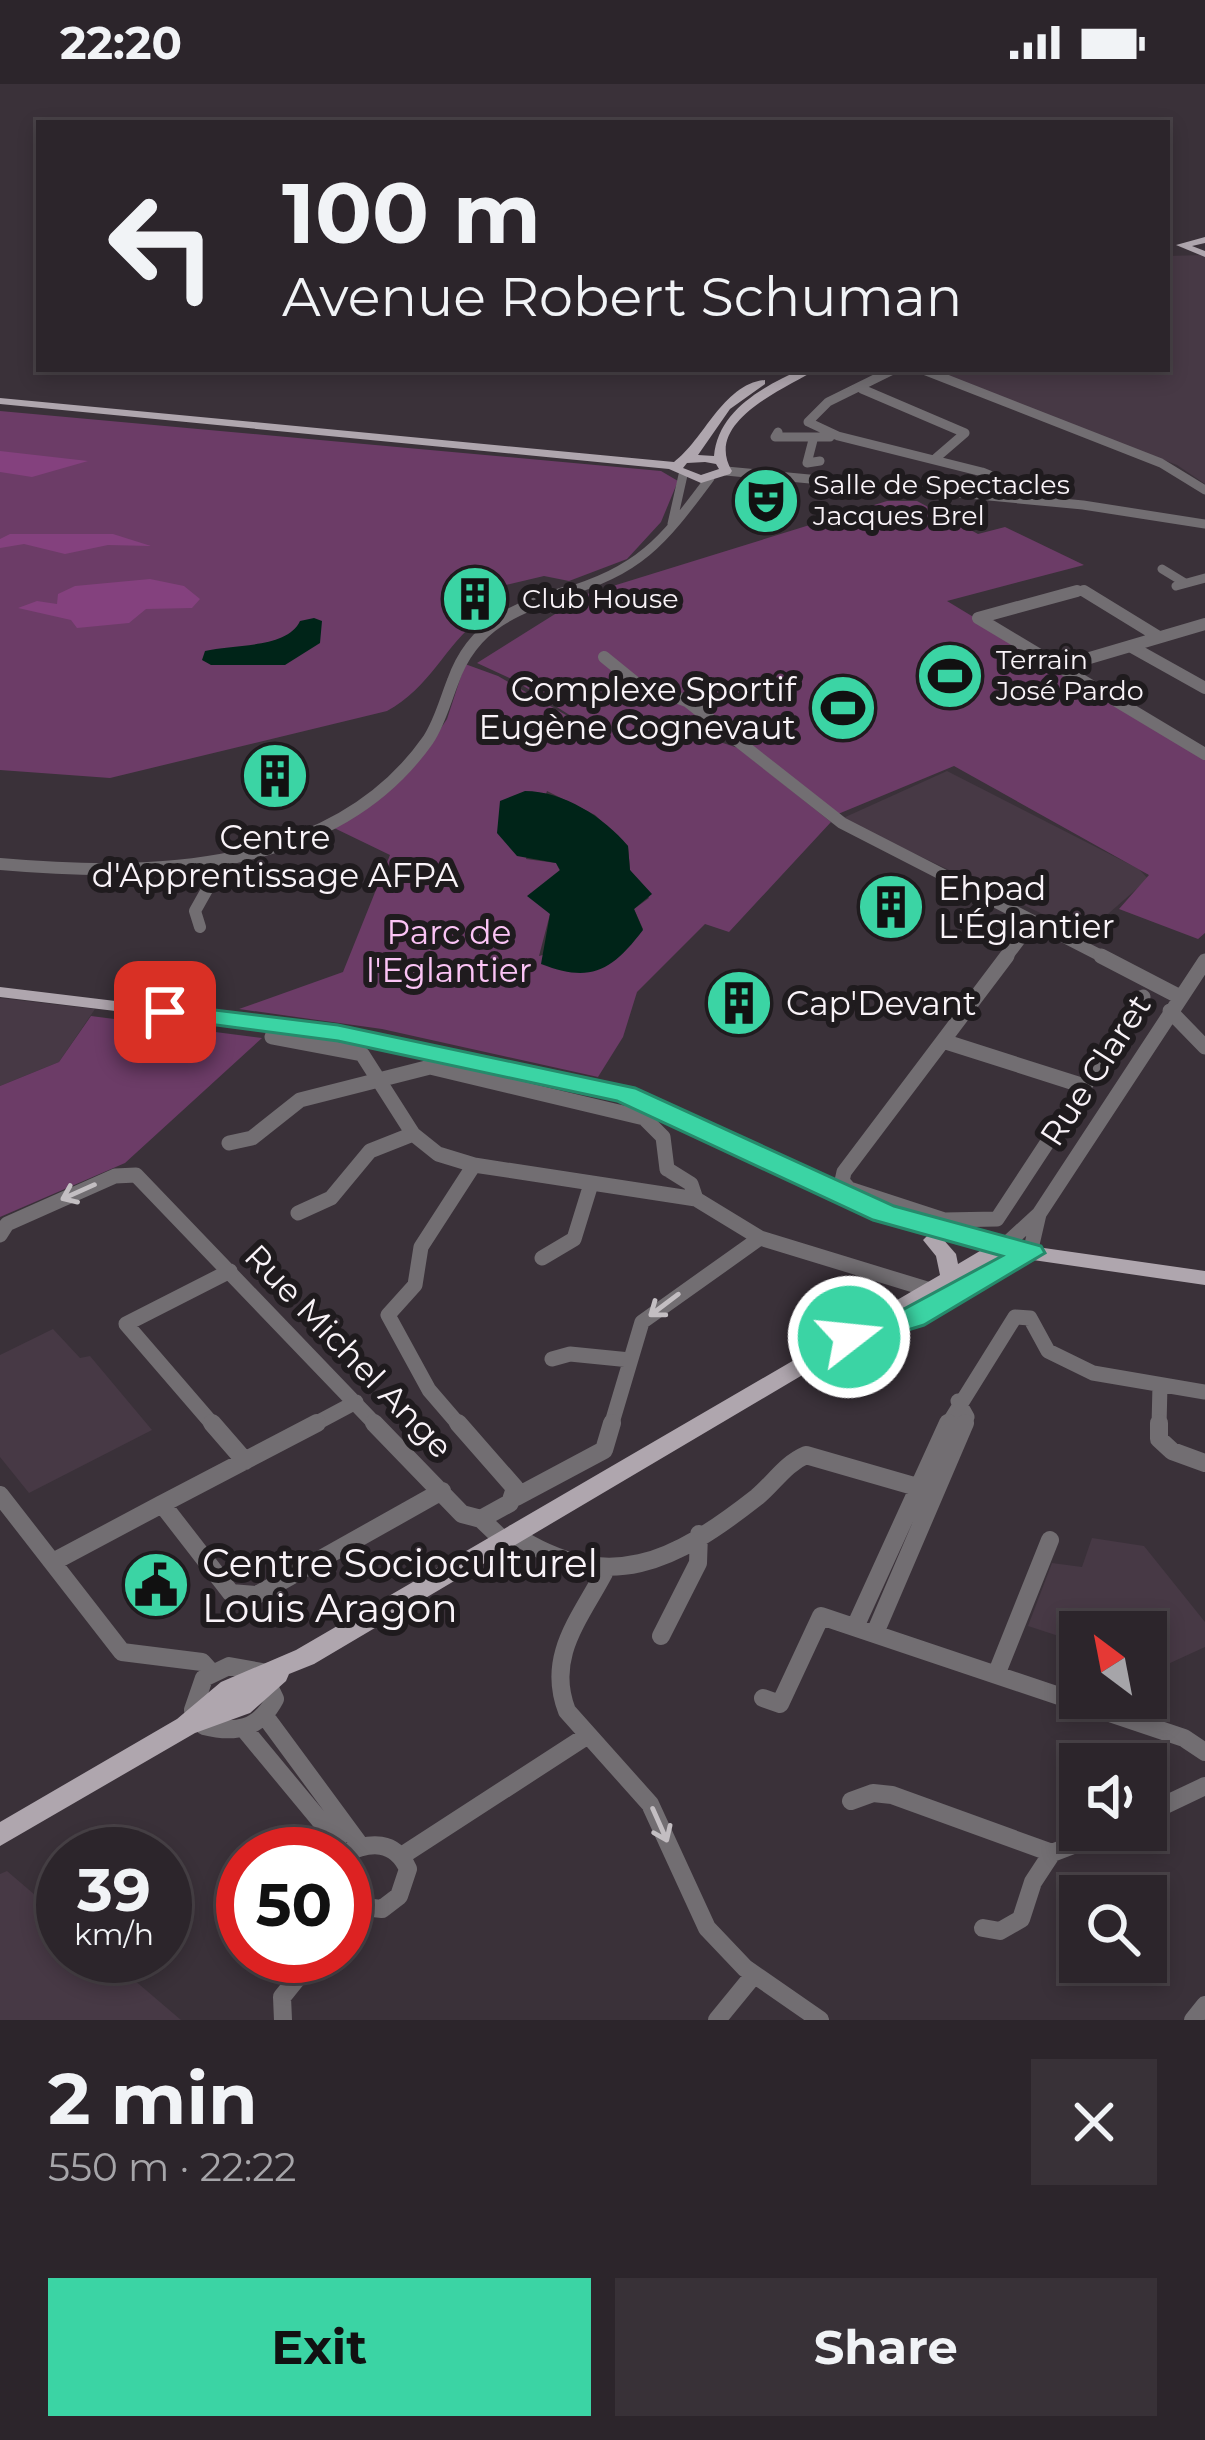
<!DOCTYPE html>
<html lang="en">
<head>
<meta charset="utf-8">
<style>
	:root { --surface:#2c252b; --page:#383137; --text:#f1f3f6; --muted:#a6a5a9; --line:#484247; --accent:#3bd4a4 }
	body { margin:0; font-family:Montserrat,sans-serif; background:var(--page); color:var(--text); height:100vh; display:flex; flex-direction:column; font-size:45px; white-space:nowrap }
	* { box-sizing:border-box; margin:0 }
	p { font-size:39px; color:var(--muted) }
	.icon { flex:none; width:66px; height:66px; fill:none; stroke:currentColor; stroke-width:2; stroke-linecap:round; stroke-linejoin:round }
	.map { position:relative; height:1936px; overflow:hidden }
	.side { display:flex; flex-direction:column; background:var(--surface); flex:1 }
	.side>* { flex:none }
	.banner { position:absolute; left:36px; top:36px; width:1134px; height:252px; border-radius:0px; box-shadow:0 6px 18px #0003,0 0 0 3px var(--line); background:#2c252b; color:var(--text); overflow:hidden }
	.needle { width:78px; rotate:328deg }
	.buttons { position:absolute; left:1059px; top:1527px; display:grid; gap:24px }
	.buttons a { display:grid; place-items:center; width:108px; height:108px; border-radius:0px; background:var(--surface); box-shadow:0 6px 18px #0003,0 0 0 3px var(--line); font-size:60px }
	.speed { position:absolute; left:36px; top:1743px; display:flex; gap:24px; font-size:60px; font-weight:700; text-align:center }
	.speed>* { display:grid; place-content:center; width:156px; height:156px; border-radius:50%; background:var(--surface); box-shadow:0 6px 18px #0003,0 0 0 3px var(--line); line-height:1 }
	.speed small { font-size:30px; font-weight:400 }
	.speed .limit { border:18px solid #d22; background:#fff; color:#111 }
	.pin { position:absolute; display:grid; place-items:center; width:102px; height:102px; color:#fff; margin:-51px; border-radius:24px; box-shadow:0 6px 18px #0006 }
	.me { position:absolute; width:132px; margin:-66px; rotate:74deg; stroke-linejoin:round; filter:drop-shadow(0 0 9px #0008) }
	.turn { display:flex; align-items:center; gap:42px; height:252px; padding:0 48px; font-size:54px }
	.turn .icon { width:156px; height:156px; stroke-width:2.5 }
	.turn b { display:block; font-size:84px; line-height:102px }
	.round { display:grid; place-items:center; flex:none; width:126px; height:126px; border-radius:0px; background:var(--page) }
	.summary { display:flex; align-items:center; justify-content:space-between; height:204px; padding:0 48px }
	h1 { font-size:72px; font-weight:700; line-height:90px }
	.button { display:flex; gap:24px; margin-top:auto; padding:24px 48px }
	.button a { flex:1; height:138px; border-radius:0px; background:var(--accent); color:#111; font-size:48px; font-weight:700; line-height:138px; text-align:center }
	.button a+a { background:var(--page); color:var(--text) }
	.status { display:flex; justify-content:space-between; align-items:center; height:84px; padding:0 60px; background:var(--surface); direction:ltr }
	.status svg { height:33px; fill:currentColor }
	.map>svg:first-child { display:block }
	.built { fill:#473945 }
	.green { fill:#6c3c67; fill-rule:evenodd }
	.forest { fill:#84417e }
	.water { fill:#002418 }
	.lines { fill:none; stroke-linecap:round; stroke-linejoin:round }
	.minor-far3 { stroke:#726e72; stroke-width:9 }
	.minor-far2 { stroke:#726e72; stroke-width:12 }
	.minor-far1 { stroke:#726e72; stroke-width:15 }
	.minor { stroke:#726e72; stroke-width:18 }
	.major { fill:#afa6ae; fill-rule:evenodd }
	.oneway { stroke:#c3bec2 }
	.route { fill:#3bd4a4; stroke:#268a6b; stroke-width:3 }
	.labels { text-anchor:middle; stroke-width:12; stroke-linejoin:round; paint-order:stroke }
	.far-poi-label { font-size:27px; fill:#f9f3f8; stroke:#1f1b1e; text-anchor:start }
	.poi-label { font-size:33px; fill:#f9f3f8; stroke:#1f1b1e; text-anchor:start }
	.park-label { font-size:33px; fill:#fcc4f6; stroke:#1f1b1e }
	.street-label { font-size:33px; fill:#f9f3f8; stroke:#1f1b1e }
	.near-poi-label { font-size:39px; fill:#f9f3f8; stroke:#1f1b1e; text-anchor:start }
</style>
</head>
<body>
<div class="status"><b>22:20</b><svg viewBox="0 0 49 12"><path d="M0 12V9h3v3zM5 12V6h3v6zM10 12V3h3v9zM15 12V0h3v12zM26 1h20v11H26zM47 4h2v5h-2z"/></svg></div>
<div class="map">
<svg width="1205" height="1936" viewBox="0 0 1205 1936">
	<rect width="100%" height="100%" fill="#3a3139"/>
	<path class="built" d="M1205 171V400L1177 381 928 285H1167V172Z
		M947 687 1139 785 1148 795 1085 850 841 735Z
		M0 914 95 925 59 978 0 1002Z
		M53 1245 80 1274 90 1272 152 1346 29 1409 0 1373V1271Z
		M1092 1454 1144 1462 1205 1538V1563L1157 1585 1146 1581V1548H1080V1559L1028 1542 1052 1479 1082 1483Z
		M7 1787 63 1835V1872H106L181 1936H0V1790Z"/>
	<path class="green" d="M0 327 661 387 678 397 661 438 627 475 569 497 544 492 464 511 480 534C444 563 430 604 387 627L110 694 0 686Z
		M887 417H917L978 450 1005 443 1084 481 947 517 1205 673V849L1198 855 1119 825 1149 791 954 682 838 730 738 653 720 658 738 664 831 738 729 848 705 840 637 908 623 953 598 993 382 945 239 925 343 888 390 771 330 742 431 659 447 635 465 580 498 592 606 654 514 596 477 579 587 510ZM547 707 595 731 628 762 630 786 649 814 634 825 643 845 539 872 550 830 546 801 560 787 556 779 526 775Z
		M91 932 262 954 125 1079 0 1133V1002L59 978Z"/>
	<path class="forest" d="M0 367 88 377 32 393 0 388Z
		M10 450H113L151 462 108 461 65 470 24 460 0 464V455Z
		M150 495 184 502 200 515 192 524 146 525 129 539 77 544 71 536 18 524 37 517 57 520 58 510 75 502Z"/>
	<path class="water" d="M314 534 322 537 320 559 285 581H211L202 576 205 567C232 560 287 565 300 537Z
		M525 707C563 707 604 733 628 762L630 786 652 810 634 825 643 846C611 888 590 899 541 880L550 830 527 812 560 786 556 779 517 772 497 749 500 717Z"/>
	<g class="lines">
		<path class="minor-far3" d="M895 285 828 318 808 338 838 352 982 388 1048 415
			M921 285 1161 379 1205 406
			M862 305 965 349 936 374
			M778 348 775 353H830
			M813 356 807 379 820 377
			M726 387 1083 421 1205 440
			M672 440 683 391
			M1162 485 1185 499
			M1176 502 1205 494
			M560 510C640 486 661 460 710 394
			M1066 510 1082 506 1089 510"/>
		<path class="minor-far2" d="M1084 507 1159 553
			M978 534 1205 670
			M978 534 1077 507
			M1130 562 1205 604
			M604 573 636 599 687 617 842 739 1107 875
			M1059 583 1205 540
			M0 780C148 793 333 791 428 656 440 638 445 617 453 597 473 540 516 524 570 507
			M200 843 195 827 213 795 208 779
			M1005 875 1033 838"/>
		<path class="minor-far1" d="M1007 872 844 1088 842 1097 849 1105 944 1136 997 1135 1143 913
			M1101 872 1178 912
			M1170 927 1205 963
			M272 953 362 970 413 1050 438 1070 474 1081 696 1115 760 1154 940 1209
			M943 957 1084 1002
			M229 1059 252 1054 300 1016 430 983 644 1034 663 1053 667 1085
			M667 1085 691 1100 696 1115
			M298 1129 331 1114 370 1067 413 1050
			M0 1151 7 1140 115 1092 136 1091 377 1342
			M1003 1163 1039 1130 1205 877
			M1030 1169 1039 1130
			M542 1174 574 1155 591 1100
			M552 1275 570 1270 630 1276
			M958 1317 967 1333 963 1342
			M214 1342 126 1240 230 1187
			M311 1342 356 1318
			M460 1342 429 1306 388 1231 415 1201 421 1163 474 1081
			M611 1342 642 1238 760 1154
			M947 1342 1015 1233 1030 1234 1048 1267 1093 1289 1205 1308
			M1159 1342 1160 1301"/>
		<path class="minor" d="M212 1339 245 1377
			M374 1339 462 1430 481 1435 503 1456
			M458 1339 515 1404 510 1419 481 1435
			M1159 1339V1355L1172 1367 1205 1379
			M0 1411 122 1568 202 1578 211 1588
			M516 1413 604 1366 612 1339
			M162 1420 317 1339
			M513 1450C609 1512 674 1478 757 1413 774 1399 785 1380 806 1371L917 1403
			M53 1478 162 1420 231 1509 257 1511 442 1407
			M604 1489C579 1536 546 1573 567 1627L650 1720 707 1844 745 1884 820 1936
			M855 1543 948 1339
			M875 1549 965 1339
			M661 1552 698 1479 699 1450
			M229 1582 262 1588 275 1615C259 1645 236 1650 204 1642L193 1626 204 1594Z
			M996 1591 1050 1456
			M763 1614 780 1620 821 1532 1184 1654 1205 1668
			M265 1632 360 1761
			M245 1646 337 1757 339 1770
			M851 1717 873 1709 892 1711 1052 1769 1112 1746
			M1146 1730 1205 1702
			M344 1770C370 1757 395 1756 408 1785L399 1812 382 1825 345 1821
			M403 1771 585 1653
			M983 1844 1000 1847 1021 1835 1033 1798 1052 1769
			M283 1936 282 1913 315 1872
			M717 1936 753 1892
			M1193 1936 1205 1921"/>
		<path class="major" d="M1205 153V159L1192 162 1205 167V173L1176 161Z
			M802 285H817C787 304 702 337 732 387L730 390 701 399 669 385 0 320V314L674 378C704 356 723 300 765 296V300L730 325 698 371 714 372C718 326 764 302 802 285ZM705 378 716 380 719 385 701 391 683 384 687 379Z
			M0 903 338 944 625 1004 912 1133 1030 1162 1205 1187V1201L1033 1176 920 1238 877 1253 870 1251 314 1580 289 1590 286 1597 250 1629 195 1649 0 1762V1738L177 1635 221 1598 296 1566 940 1191 936 1172 923 1156 929 1150 899 1143 620 1015 338 954 0 913ZM942 1154 985 1164 958 1180 956 1170ZM1007 1170 1011 1171 938 1211Z"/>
	</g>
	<defs><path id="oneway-shaft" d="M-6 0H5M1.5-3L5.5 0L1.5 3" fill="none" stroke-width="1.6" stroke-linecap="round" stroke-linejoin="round" transform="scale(3)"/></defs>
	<g class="oneway">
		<use href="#oneway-shaft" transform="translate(78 1108) rotate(156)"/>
		<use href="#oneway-shaft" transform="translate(664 1221) rotate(143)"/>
		<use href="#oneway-shaft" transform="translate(660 1741) rotate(66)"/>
	</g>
	<path class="route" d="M165 920 338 941 635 1004 894 1122 1041 1162 1045 1169 924 1241 849 1264 837 1261 833 1253 837 1245 902 1226 1002 1172 873 1136 617 1017 338 957 156 933 152 928Z"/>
	<defs>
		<g id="theatre-disc" transform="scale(3.45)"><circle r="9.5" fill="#3bd4a4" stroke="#1f1b1e"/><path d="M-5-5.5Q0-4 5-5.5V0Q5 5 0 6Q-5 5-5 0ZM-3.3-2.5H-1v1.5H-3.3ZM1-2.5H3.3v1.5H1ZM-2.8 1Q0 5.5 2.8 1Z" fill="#111"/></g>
		<g id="building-disc" transform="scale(3.45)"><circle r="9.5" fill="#3bd4a4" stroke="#1f1b1e"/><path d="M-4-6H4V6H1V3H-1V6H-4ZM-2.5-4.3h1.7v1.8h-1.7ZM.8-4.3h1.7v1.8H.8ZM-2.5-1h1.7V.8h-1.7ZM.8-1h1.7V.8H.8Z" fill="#111"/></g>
		<g id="stadium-disc" transform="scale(3.45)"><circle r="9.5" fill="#3bd4a4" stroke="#1f1b1e"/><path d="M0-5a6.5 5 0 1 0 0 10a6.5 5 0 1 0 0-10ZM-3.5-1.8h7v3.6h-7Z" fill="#111"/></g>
		<g id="civic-disc" transform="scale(3.45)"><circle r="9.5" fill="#3bd4a4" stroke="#1f1b1e"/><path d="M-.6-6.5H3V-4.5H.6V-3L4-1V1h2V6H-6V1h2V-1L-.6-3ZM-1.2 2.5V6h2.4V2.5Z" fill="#111"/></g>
	</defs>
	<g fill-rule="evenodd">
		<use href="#theatre-disc" x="766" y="417"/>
		<use href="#building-disc" x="475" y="515"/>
		<use href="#stadium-disc" x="950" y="592"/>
		<use href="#stadium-disc" x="843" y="624"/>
		<use href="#building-disc" x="275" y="692"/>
		<use href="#building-disc" x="891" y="823"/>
		<use href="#building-disc" x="739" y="919"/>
		<use href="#civic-disc" x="156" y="1501"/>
	</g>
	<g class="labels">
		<g class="far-poi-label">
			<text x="813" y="410">Salle de Spectacles<tspan x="813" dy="31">Jacques Brel</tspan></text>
			<text x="522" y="524">Club House</text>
			<text x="996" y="585">Terrain<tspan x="996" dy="31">José Pardo</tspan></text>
		</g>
		<g class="poi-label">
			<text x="796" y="617" text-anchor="end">Complexe Sportif<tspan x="796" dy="38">Eugène Cognevaut</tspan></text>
			<text x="275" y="765" text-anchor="middle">Centre<tspan x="275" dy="38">d'Apprentissage AFPA</tspan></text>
			<text x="938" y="816">Ehpad<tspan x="938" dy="38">L'Églantier</tspan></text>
			<text x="786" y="931">Cap'Devant</text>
		</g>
		<g class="park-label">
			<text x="449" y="860">Parc de<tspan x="449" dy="38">l'Eglantier</tspan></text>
		</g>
		<g class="street-label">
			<text transform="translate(1095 986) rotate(-57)" y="12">Rue Claret</text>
			<text transform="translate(349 1267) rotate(46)" y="12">Rue Michel Ange</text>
		</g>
		<g class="near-poi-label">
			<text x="202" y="1493">Centre Socioculturel<tspan x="202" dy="45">Louis Aragon</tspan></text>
		</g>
	</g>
</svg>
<div class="buttons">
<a><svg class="needle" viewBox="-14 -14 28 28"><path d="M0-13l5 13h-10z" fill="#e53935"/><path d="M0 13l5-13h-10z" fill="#a6a5a9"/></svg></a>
<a><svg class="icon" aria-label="sound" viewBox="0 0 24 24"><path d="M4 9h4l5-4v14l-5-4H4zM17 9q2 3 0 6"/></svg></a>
<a><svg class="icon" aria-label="search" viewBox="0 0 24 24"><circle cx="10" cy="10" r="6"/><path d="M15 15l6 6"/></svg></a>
</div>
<div class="speed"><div>39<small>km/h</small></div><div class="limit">50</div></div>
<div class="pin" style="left:165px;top:928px;background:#d93025"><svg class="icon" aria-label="arrive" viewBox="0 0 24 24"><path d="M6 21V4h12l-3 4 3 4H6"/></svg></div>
<svg class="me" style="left:849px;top:1253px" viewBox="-20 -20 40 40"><circle r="17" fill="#3bd4a4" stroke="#fff" stroke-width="3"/><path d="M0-11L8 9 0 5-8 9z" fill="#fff"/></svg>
<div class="banner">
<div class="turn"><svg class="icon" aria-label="left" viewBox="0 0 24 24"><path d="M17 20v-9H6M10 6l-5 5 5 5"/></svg><div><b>100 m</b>Avenue Robert Schuman</div></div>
</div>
</div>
<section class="side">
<div class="summary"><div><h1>2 min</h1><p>550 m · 22:22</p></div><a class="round"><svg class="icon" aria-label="close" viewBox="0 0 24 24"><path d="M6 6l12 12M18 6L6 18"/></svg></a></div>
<div class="button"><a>Exit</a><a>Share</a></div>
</section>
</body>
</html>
